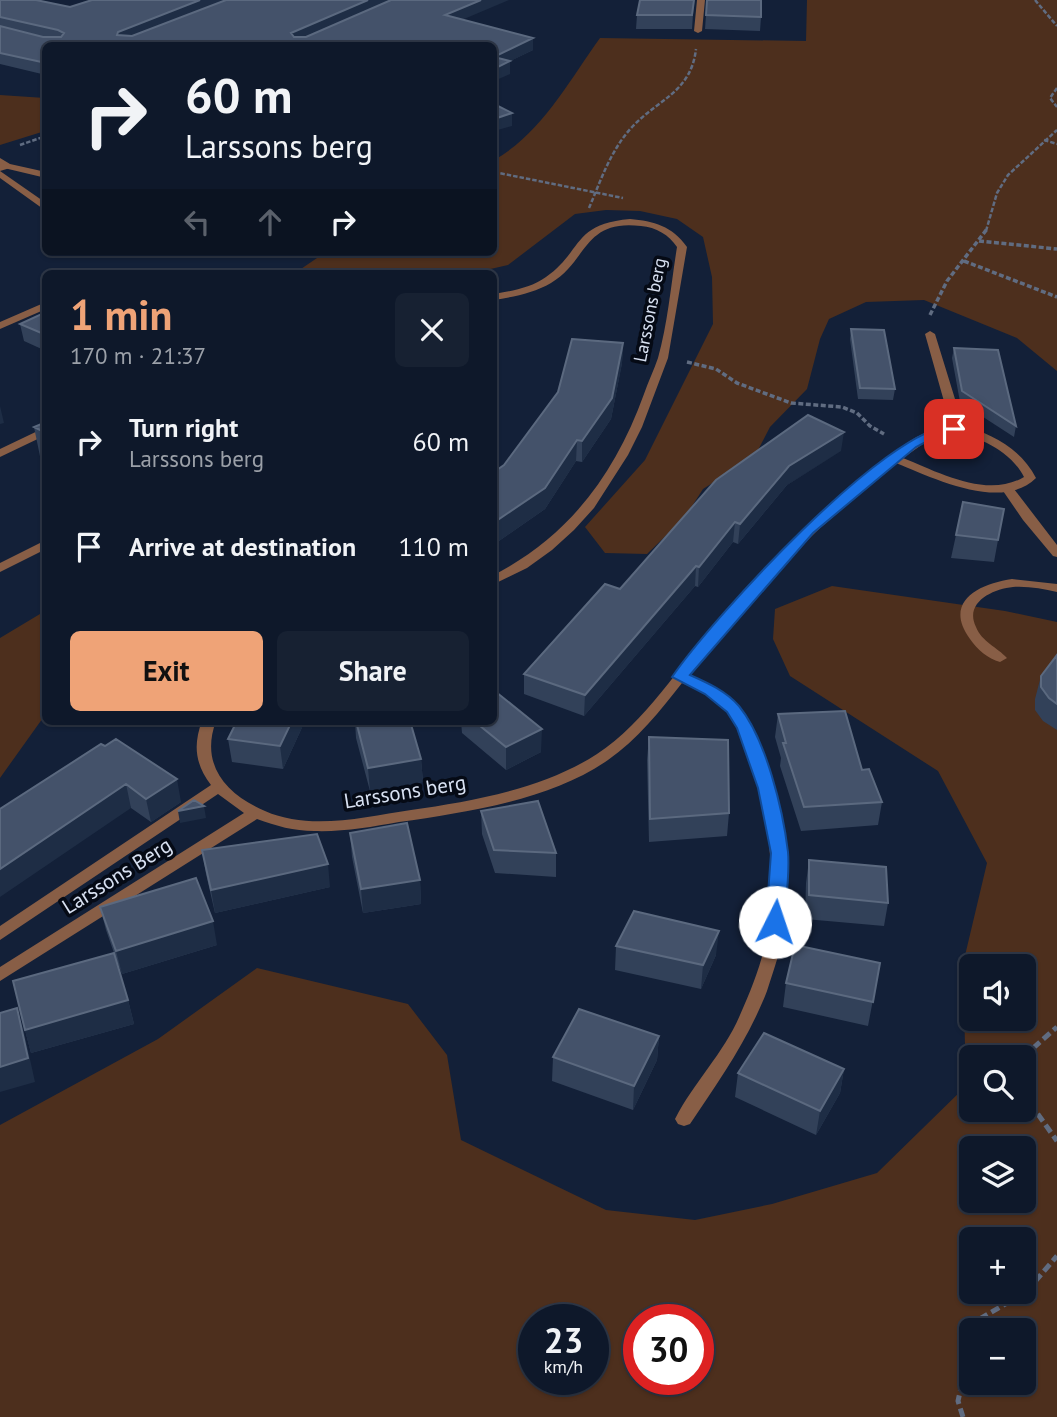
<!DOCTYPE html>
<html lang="en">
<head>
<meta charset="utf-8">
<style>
	:root { --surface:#0e182a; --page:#172132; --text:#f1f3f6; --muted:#9ba0a8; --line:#2e3747; --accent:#efa377 }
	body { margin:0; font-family:"PT Sans",sans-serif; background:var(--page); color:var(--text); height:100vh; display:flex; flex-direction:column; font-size:26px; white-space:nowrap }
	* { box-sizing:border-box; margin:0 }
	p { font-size:23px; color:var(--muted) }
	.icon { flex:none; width:38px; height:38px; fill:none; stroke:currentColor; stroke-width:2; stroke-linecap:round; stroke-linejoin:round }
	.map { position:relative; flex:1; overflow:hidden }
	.sheet { position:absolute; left:42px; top:270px; width:455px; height:455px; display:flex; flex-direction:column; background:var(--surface); border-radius:10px; box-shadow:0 2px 5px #0004,0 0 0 2px var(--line) }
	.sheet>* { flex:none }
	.top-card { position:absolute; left:42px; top:42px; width:455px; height:214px; border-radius:10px; box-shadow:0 2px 5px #0004,0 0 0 2px var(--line); background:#0e182a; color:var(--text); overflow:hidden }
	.fabs { position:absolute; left:959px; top:954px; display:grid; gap:14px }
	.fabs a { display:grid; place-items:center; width:77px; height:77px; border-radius:10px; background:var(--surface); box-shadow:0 2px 5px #0004,0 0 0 2px var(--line); font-size:35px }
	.speed { position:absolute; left:518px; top:1304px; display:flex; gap:14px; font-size:35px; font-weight:700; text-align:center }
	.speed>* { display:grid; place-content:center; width:91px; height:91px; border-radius:50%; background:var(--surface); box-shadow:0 2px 5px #0004,0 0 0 2px var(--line); line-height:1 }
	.speed small { font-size:18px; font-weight:400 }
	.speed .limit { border:10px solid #d22; background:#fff; color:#111 }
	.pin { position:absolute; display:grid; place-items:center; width:60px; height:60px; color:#fff; margin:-30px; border-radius:14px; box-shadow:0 4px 10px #0006 }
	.me { position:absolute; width:77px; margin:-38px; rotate:4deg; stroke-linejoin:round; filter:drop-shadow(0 0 5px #0008) }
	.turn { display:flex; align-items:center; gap:24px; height:147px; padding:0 28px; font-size:32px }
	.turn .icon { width:91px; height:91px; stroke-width:2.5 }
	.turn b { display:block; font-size:49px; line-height:60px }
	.lanes { display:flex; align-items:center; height:66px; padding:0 28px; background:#0003; justify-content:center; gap:35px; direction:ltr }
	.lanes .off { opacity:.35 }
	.round { display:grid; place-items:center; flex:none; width:74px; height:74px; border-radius:10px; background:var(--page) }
	.headline { display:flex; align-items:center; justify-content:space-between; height:119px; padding:0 28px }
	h1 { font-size:42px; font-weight:700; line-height:52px; color:var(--accent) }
	.button { display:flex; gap:14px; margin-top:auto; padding:14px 28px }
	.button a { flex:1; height:80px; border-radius:10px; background:var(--accent); color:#111; font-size:28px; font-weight:700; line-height:80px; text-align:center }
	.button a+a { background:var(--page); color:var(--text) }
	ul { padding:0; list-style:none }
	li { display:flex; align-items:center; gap:21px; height:105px; padding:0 28px }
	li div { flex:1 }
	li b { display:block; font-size:26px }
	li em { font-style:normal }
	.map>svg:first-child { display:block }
	.green { fill:#4d2f1d; fill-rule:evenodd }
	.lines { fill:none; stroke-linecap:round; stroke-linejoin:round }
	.path-far2 { stroke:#606c81; stroke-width:2.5; stroke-dasharray:4.5 2; stroke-linecap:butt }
	.path-far1 { stroke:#606c81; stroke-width:3.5; stroke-dasharray:5 2.5; stroke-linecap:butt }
	.path { stroke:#606c81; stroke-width:5; stroke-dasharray:9 4.5; stroke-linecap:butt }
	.service { fill:#885e46; fill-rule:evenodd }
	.minor { fill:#885e46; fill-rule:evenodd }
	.wall { fill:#324159 }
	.shaded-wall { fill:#1e2d45 }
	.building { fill:#44526a; stroke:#5b697f; stroke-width:2 }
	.route { fill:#1a73e8; stroke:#114b97; stroke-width:2 }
	.labels { text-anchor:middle; stroke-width:7; stroke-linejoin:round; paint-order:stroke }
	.far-street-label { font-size:18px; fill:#d8e1f2; stroke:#050a15 }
	.street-label { font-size:21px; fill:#d8e1f2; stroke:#050a15 }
</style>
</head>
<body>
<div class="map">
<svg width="1057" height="1417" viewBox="0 0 1057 1417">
	<rect width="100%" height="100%" fill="#132038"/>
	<path class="green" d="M807 0H1057V371L1017 338 924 300 866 302 829 319 820 339 807 389 770 427 755 456 703 489 685 517 647 554 605 553 585 527 645 460 713 324 712 277 703 237 677 219 640 211 606 210 575 214 508 265 473 273H295L320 256 319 252H494V160C541 134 569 81 600 38L806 41Z
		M0 95 45 98V131L0 145Z
		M832 586 1005 611 1057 622V1417H0V1125L158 1039 257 968 408 1004 447 1055 461 1140 606 1210 695 1220 772 1204 877 1173 966 1086 963 964 987 863 938 771 790 676 773 639 775 609ZM971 966H1024V1018H971ZM971 1057H1024V1110H971ZM971 1148H1024V1200H971ZM971 1239H1024V1292H971ZM534 1320H593V1379H534ZM639 1320H698V1379H639ZM971 1330H1024V1382H971Z
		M45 611V715L0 778V638Z"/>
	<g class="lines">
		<path class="path-far2" d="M1035 0 1057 26
			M1057 88 1050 98 1057 107
			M1044 140 1057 144
			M20 145 46 136
			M494 172 623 198
			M589 208C601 180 611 149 633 126 659 99 691 92 696 49
			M986 231 997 193 1008 175 1057 130"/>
		<path class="path-far1" d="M979 241 1057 249
			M964 261 1057 297
			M930 315 947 281 987 229
			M687 362 716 369 737 383 791 403 842 407 857 413 870 426 884 434"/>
		<path class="path" d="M1023 1057 1057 1027
			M1024 1076 1035 1110 1057 1141
			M974 1330 976 1321 1026 1292 1057 1256
			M963 1417 958 1401 971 1343"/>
		<path class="service" d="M0 158 10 164 46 172V178L4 168 0 165Z
			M0 171 46 203V211L0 178Z
			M1007 484 1011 485 1057 545V557L1053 556 1023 520 1001 488Z
			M1012 579 1057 584V592C1043 589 1028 586 1013 587 992 589 964 603 976 627 982 642 997 647 1007 658L1000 662C988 659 977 649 970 639 943 602 978 584 1012 579Z"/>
		<path class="minor" d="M697 0H705L702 31 698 33 694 31Z
			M7 163 11 166 10 168 0 171V165Z
			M630 219C654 221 672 226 687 247L668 358 642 427 628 455 594 508 574 530 552 550 527 568 494 584V575C570 535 615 474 644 394 648 382 654 370 658 358 668 322 671 284 677 247 669 235 656 227 641 226 583 219 588 261 551 283 534 293 513 297 494 300V294C511 291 531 288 546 277 583 251 572 224 630 219Z
			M129 268 132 269 133 273H119Z
			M46 302V309L0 329V322Z
			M930 331 935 334 959 412 960 426C991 432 1021 449 1036 478 1002 512 933 478 896 463L819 529 780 567 688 675C704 682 721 689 734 702 777 746 793 865 785 925 782 947 774 969 767 991 748 1040 719 1081 690 1124L684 1126 678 1124 675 1119C694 1082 724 1053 740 1015 753 986 765 955 769 923 777 867 764 749 723 708 712 696 697 690 682 683 660 711 637 740 608 760 551 800 467 812 399 822 371 827 343 832 314 831 294 831 276 826 257 819L0 981V967L244 813 218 794 0 940V926L211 785C195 764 193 745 202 721H216C200 764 225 794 265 811 310 831 364 817 411 810 473 801 543 789 597 754 646 722 679 666 717 622 762 569 811 523 864 478 890 456 914 432 948 425L947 412 925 334ZM948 432C977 435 1010 450 1024 477 987 499 938 472 903 458L930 439Z
			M46 427V435L0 457V449Z
			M46 540V549L0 572V563Z"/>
	</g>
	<path class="wall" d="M0 0 70 7 462 20 533 50 510 61V74L494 46H46V75L0 64Z
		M640 0H694L692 29H636L637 15Z
		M707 0 761 17 760 31 705 29Z
		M46 312V351L24 341 20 324Z
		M851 329 895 389 893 400 858 399 850 339Z
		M623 343 622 363 611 419 582 462 576 461 545 509 499 541 494 539V472L504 465Z
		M954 348 1016 426 1014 437 960 402 952 358Z
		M46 422V473L43 471 34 427Z
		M841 451 787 485 738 544 733 542 698 587 695 586 584 716 524 694V674L620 589Z
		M956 535 998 540 994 562 951 558Z
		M1057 655V730L1043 721 1035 710V699L1041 676Z
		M778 714 862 770 882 802 878 825 801 831 780 766 781 758 775 737Z
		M305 721 283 769 232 762 228 739Z
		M355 721H410L421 759 423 782 370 791 356 738Z
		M461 721H494L541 752 506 770 462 733Z
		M649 737 729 813 727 836 649 842 647 760Z
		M101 744 181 802 151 822 131 808Z
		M481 811 556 853V877L495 873 482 834Z
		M350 833 420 880 421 904 363 913 352 857Z
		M202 850 330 887 215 913 206 874Z
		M809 860 888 903 884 926 805 919 806 883Z
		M100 907 217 945 122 974 116 959 128 1000 134 1024 31 1053 25 1030 114 953 106 930Z
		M616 946 716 955 701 989 615 970Z
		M880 963 868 1026 783 1007 786 983Z
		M659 1036 657 1060 633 1110 552 1081 553 1057Z
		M844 1069 840 1093 816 1135 735 1097 738 1073Z"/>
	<path class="shaded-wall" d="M200 0H231L119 46 117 35 118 32Z
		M368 0H395L292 45 291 33Z
		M481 0H509L445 27V15Z
		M533 38V50L494 69V57Z
		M510 61V74L494 81V69Z
		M512 113V126L494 131V119Z
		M623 343 622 363 611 419 582 462V441Z
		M0 406 4 423 0 424Z
		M844 432 841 451 787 485 738 544 740 524 789 466Z
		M577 440 576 461 545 509 499 541V519Z
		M735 522 733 542 698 587 699 567Z
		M696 566 695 586 584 716 585 695Z
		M292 721H305L283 769 280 746Z
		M542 729 541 752 506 770V747Z
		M421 759 423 782 370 791 368 768Z
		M177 779 181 802 151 822 146 799Z
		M126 784 131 808 0 897V869Z
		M204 806 206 818 180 823 178 811Z
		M328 864 330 887 215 913 211 890Z
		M420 880 421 904 363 913 361 889Z
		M213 921 217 945 122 974 116 951Z
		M719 931 716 955 701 989 703 965Z
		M128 1000 134 1024 31 1053 25 1030Z
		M17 1008 24 1032 35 1082 0 1092V1067Z
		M659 1036 657 1060 633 1110 634 1086Z
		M844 1069 840 1093 816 1135 820 1111Z"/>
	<path class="building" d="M0 0H36L70 7 92 0H200L118 32 117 35 132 36 226 0H368L291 33 294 37H306L391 0H481L445 15 533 38 494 57V46H46V63L0 53V26L43 37H61L64 33 58 30 0 17Z
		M640 0H694L692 15H637Z
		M707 0H761V17L706 15Z
		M494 57 510 61 494 69Z
		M494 104 512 113 494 119Z
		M46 312V335L20 324Z
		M851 329 884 330 895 389 860 388Z
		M572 339 623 343 612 398 582 441 577 440 545 488 499 519 494 517V472L504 465 558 392Z
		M954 348 998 350 1016 426 962 391Z
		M808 415 844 432 789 466 740 524 735 522 699 567 696 566 585 695 524 674 605 584 620 589 716 480Z
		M46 422V433L34 427Z
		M963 502 1004 509 998 540 956 535Z
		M1057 655V704L1049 698 1041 687V676Z
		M496 692 542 729 506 747 474 721H494V694Z
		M845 711 862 770 869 769 882 802 804 807 783 743H786L778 714Z
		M237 721H292L280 746 228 739Z
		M356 721H410L421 759 368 768Z
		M649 737 728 740 729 813 650 819Z
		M116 739 177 779 146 799 126 784 0 869V809L101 744 105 746Z
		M194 800 204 806 178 811Z
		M538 801 556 853 494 850 481 811Z
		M407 823 420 880 361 889 350 833Z
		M317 834 328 864 211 890 202 850Z
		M809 860 886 867 888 903 809 895Z
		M196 878 213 921 116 951 100 907Z
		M634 911 719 931 703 965 616 946Z
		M795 945 880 963 873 1002 786 983Z
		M114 953 128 1000 25 1030 13 981Z
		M17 1008 28 1058 0 1067V1013Z
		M579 1009 659 1036 634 1086 553 1057Z
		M764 1033 844 1069 820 1111 738 1073Z"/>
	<path class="route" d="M954 425 958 426V431L943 433 916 447 813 533 690 675C708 683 726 691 739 706 766 739 783 810 788 852 790 874 786 899 784 922L782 926H769L766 922 771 853 758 788 737 728 727 712 705 694 672 677C712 619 886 427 954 425Z"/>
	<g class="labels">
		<g class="far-street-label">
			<text transform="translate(650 310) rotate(-79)" y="6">Larssons berg</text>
		</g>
		<g class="street-label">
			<text transform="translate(405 792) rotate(-9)" y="7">Larssons berg</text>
			<text transform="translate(117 876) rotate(-32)" y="7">Larssons Berg</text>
		</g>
	</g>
</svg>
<div class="fabs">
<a><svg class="icon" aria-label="sound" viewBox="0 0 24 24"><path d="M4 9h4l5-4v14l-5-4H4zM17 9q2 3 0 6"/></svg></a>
<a><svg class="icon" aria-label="search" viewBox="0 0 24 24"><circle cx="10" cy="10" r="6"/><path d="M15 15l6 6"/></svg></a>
<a><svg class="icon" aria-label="layers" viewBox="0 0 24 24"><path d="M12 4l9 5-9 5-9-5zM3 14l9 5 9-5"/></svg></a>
<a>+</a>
<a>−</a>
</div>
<div class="speed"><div>23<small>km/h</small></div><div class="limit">30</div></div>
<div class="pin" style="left:954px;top:429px;background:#d93025"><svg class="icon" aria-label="arrive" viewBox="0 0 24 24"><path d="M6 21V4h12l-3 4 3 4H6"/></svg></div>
<svg class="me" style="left:775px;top:922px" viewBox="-20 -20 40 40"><circle r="19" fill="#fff"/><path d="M0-13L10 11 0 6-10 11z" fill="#1a73e8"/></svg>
<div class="top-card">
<div class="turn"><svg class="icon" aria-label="right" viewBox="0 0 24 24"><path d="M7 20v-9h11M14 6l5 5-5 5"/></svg><div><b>60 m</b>Larssons berg</div></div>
<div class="lanes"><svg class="icon off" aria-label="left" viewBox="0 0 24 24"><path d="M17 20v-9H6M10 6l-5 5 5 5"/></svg><svg class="icon off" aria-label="ahead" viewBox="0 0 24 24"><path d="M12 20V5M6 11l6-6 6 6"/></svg><svg class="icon" aria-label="right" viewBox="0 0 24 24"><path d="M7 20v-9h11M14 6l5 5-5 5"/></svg></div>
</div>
<section class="sheet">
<div class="headline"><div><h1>1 min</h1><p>170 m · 21:37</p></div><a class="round"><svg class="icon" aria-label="close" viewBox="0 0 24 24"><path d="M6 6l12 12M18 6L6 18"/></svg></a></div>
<ul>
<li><svg class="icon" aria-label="right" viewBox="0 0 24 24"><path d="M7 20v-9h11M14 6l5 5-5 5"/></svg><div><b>Turn right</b><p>Larssons berg</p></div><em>60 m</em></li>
<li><svg class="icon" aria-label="arrive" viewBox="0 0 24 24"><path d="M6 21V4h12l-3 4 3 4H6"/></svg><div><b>Arrive at destination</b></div><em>110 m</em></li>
</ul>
<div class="button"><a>Exit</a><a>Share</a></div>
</section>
</div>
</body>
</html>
